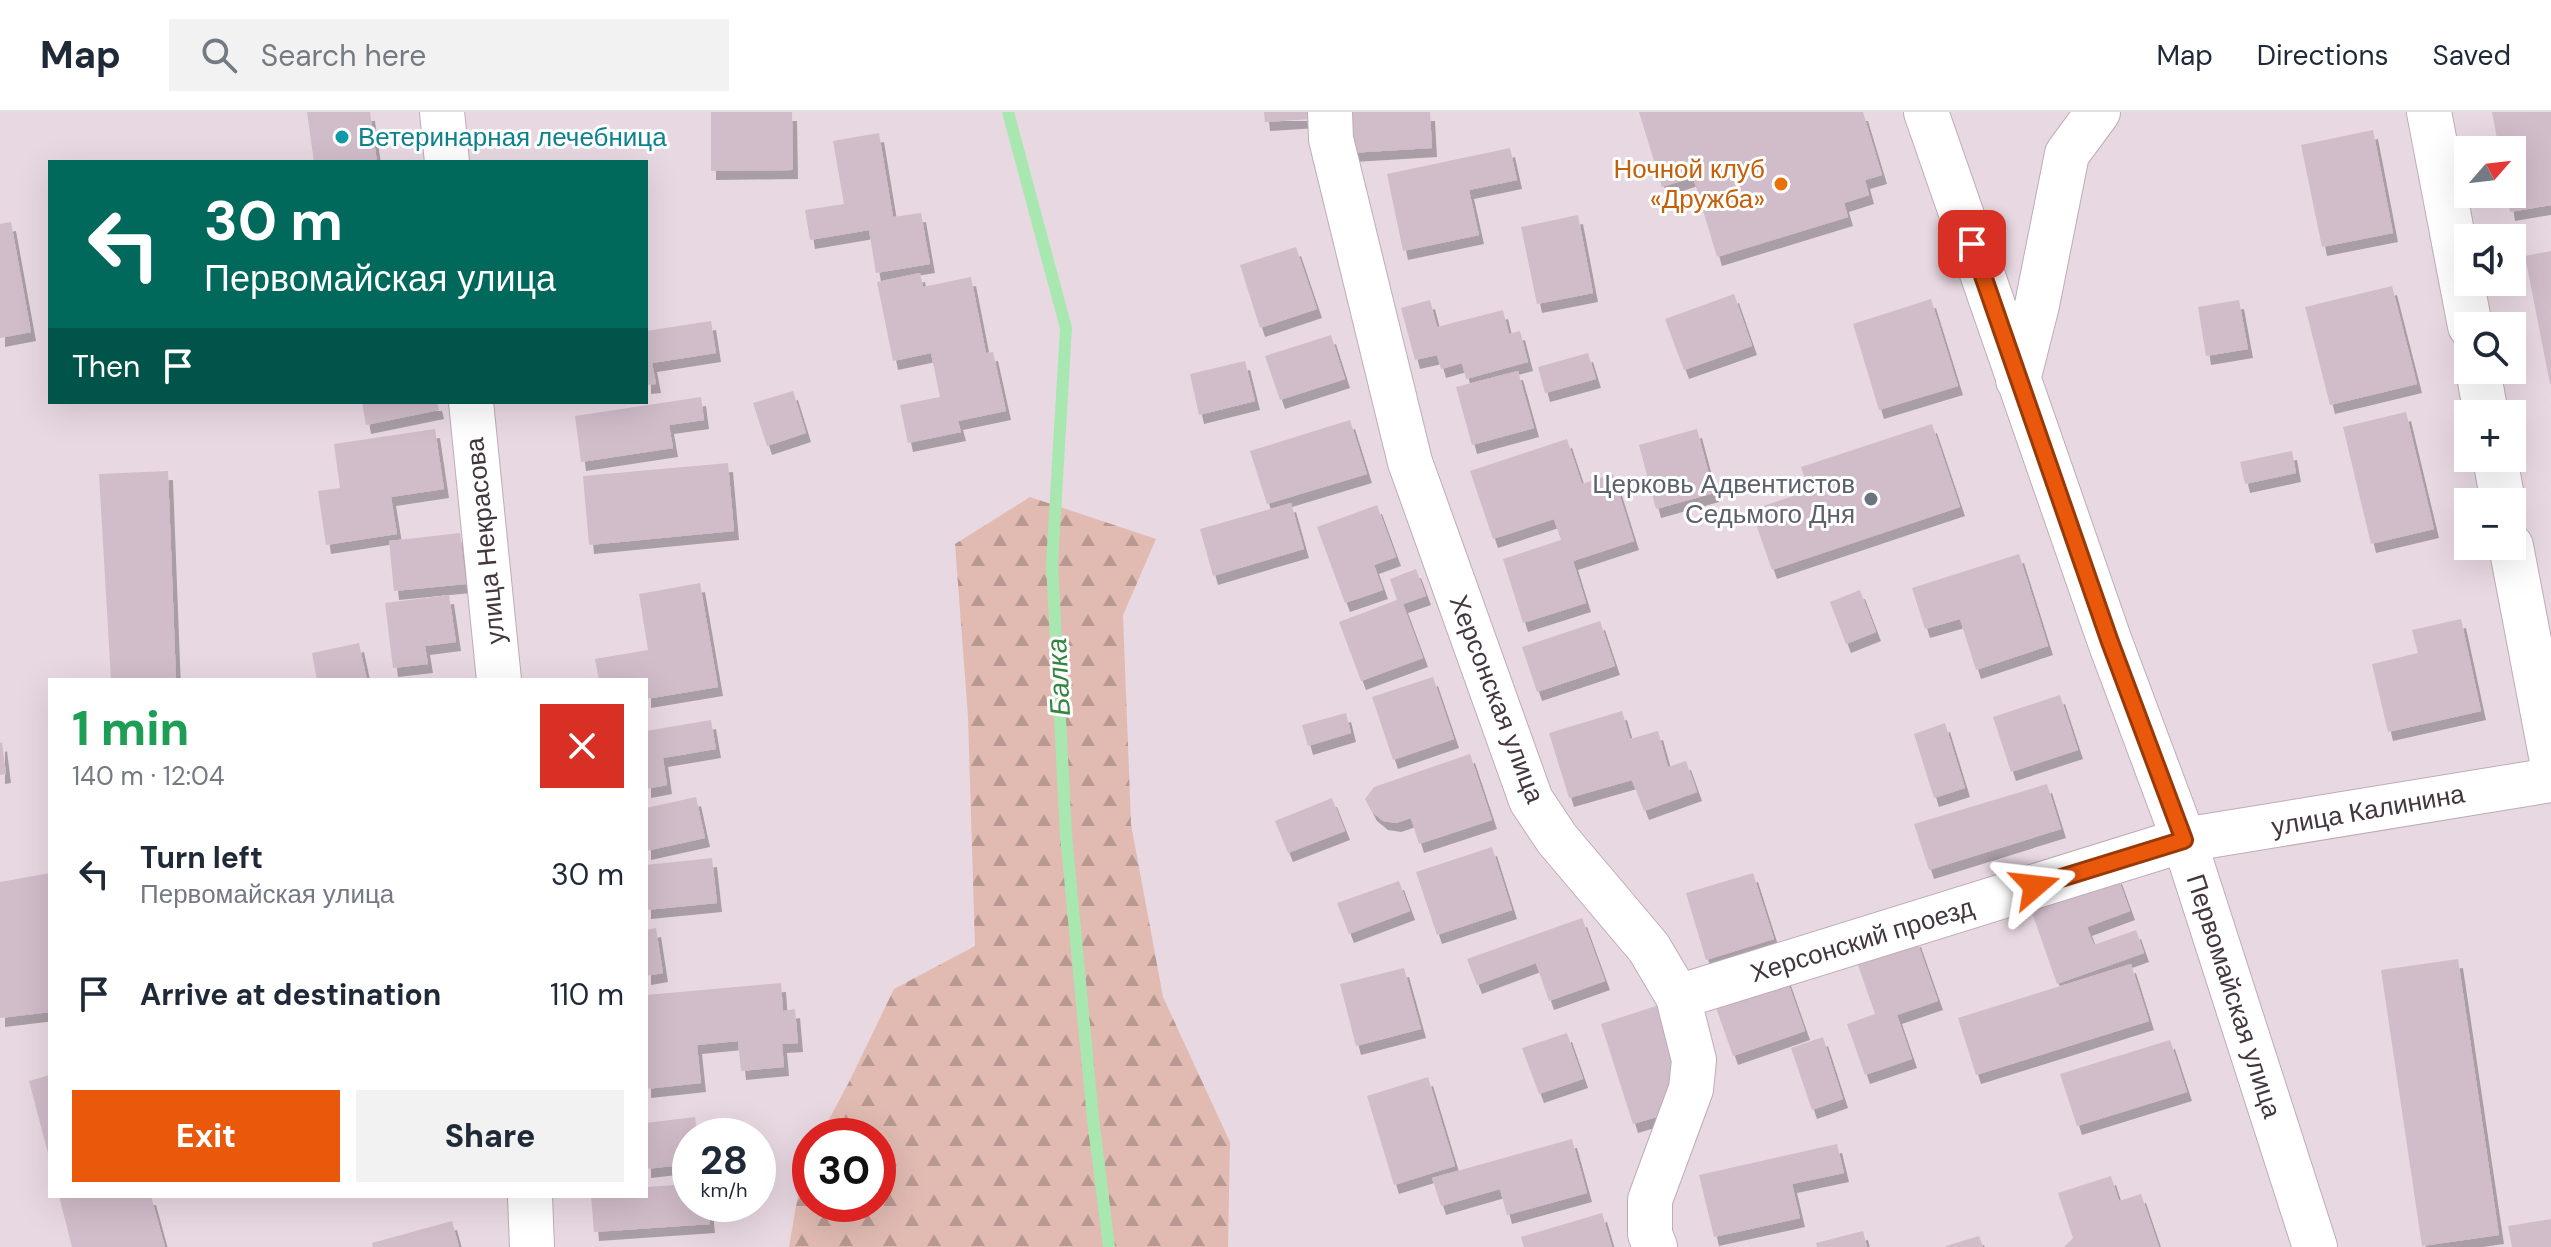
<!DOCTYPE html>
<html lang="en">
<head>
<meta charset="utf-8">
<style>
	:root { --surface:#fff; --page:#f2f2f3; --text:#1f2937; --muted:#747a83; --line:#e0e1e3; --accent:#ea580c }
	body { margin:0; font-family:"DM Sans",sans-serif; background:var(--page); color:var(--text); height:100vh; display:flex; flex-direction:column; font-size:30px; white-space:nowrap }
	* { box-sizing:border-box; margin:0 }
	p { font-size:26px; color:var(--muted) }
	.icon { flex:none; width:44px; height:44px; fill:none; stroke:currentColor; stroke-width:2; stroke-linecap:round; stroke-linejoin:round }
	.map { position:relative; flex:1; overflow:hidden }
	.side { position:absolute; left:48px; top:566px; width:600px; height:520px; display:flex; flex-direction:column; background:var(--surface); border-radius:0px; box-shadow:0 8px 32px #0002 }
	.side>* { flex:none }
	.hud { position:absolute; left:48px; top:48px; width:600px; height:244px; border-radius:0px; box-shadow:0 8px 32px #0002; background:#00695c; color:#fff; overflow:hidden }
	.needle { width:52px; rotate:62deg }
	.fabs { position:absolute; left:2454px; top:24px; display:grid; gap:16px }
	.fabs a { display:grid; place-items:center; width:72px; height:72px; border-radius:0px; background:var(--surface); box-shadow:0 8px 32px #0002; font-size:40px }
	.speed { position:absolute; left:672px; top:1006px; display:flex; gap:16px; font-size:40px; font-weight:700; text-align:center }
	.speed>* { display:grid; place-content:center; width:104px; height:104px; border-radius:50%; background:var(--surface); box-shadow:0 8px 32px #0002; line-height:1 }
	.speed small { font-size:20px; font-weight:400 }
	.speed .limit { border:12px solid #d22; background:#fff; color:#111 }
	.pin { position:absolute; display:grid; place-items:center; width:68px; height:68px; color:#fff; margin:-34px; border-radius:16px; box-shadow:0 4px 12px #0006 }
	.me { position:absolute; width:88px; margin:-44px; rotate:73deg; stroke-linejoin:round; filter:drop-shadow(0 0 6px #0008) }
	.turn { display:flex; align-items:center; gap:28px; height:168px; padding:0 24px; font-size:36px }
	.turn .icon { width:104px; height:104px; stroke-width:2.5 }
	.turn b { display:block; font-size:56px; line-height:68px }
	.then { display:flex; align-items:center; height:76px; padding:0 24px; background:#0003; gap:16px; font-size:30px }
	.round { display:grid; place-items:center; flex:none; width:84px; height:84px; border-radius:0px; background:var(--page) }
	.head { display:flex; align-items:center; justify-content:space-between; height:136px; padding:0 24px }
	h1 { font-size:48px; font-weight:800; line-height:60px; color:#1e9e55 }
	.action { display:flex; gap:16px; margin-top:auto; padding:16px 24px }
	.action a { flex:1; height:92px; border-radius:0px; background:var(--accent); color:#fff; font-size:32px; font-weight:800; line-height:92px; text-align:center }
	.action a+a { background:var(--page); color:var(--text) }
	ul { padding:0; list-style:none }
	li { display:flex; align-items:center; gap:24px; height:120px; padding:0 24px }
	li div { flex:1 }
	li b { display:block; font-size:30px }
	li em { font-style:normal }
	header { display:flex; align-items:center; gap:48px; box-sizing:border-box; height:112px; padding:0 40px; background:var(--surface); border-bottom:2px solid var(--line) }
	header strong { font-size:38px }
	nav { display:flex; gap:44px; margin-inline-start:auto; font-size:28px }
	.search { width:560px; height:72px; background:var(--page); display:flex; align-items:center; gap:20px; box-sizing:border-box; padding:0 28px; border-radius:0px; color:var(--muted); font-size:30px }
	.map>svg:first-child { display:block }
	.residential { fill:#e8d8e2; fill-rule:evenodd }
	.forest { fill:url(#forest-firs) }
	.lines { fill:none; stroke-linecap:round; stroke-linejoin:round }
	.stream { stroke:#a8e8b0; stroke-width:12 }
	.building { fill:#d1bcca; filter:url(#shadow) }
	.minor-casing { stroke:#beacb7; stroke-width:46 }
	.minor { stroke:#fff; stroke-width:44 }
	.route-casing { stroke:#983908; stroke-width:20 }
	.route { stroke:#ea580c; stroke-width:14 }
	.culture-dot { fill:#0f9aa8; stroke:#fff; stroke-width:3 }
	.food-dot { fill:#e8710a; stroke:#fff; stroke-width:3 }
	.worship-dot { fill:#6b7280; stroke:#fff; stroke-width:3 }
	.labels { text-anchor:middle; stroke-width:6; stroke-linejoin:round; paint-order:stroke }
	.culture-label { font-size:26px; fill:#0d838f; stroke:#fff; text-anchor:start }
	.food-label { font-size:26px; fill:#c56008; stroke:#fff; text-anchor:end }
	.worship-label { font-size:26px; fill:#5b616d; stroke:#fff; text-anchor:end }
	.street-label { font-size:26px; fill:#43363e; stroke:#fff }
	.water-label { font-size:28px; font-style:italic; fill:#33863f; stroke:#fff }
</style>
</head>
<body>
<header>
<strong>Map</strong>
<div class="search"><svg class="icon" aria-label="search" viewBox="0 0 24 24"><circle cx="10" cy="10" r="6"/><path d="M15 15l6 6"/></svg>Search here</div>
<nav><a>Map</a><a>Directions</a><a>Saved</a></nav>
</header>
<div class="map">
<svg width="2551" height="1135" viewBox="0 0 2551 1135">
	<defs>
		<pattern id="forest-firs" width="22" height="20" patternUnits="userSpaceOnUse" patternTransform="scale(2)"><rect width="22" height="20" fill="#e1bbb2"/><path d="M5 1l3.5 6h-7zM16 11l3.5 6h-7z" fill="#b89992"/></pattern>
		<filter id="shadow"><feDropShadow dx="5" dy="9" stdDeviation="0" flood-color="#0004"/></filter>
	</defs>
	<rect width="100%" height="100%" fill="#f1e6ec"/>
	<path class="residential" d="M0 0H2551V1135H0ZM2468 38H2512V82H2468ZM50 50H646V290H50ZM2468 126H2512V170H2468ZM2468 214H2512V258H2468ZM2468 302H2512V346H2468ZM2468 390H2512V434H2468ZM50 568H646V1084H50ZM690 1024H758V1092H690ZM810 1024H878V1092H810Z"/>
	<path class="forest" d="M1030 385 1156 427 1123 503 1131 712 1163 885 1230 1030 1228 1135H789L803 1054 810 1041V1092H878V1024H820L849 970 894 877 975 834 968 605 955 432Z"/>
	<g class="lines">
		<path class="stream" d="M1008 0 1066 216 1052 452 1066 723 1093 1007 1109 1135"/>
	</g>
	<path class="building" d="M307 0H370L377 50H314Z
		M711 0H792L793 58 711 59Z
		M1264 0H1313V7L1265 10Z
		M1347 0H1430L1432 36 1349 41Z
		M1639 0H1863L1882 63 1865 68 1869 83 1844 91 1848 105 1717 145 1693 65 1662 75Z
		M2492 0H2551V93L2510 100 2507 82H2512V38H2499Z
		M2373 18 2393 121 2322 135 2301 33Z
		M879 21 893 105 921 101 930 152 876 161 869 118 810 128 805 98 844 92 833 29Z
		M1510 36 1517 68 1469 78 1479 123 1403 139 1387 62Z
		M1578 103 1593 181 1537 192 1521 115Z
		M11 110 31 220 0 226V112Z
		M1296 135 1317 197 1260 216 1240 153Z
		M2551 139V272H2550L2525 144Z
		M920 161 923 175 971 165 986 241 993 240 1006 299 958 309 961 320 908 331 900 293 940 285 931 241 893 249 877 170Z
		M2392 174 2417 272 2330 293 2305 195Z
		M1734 182 1752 234 1684 258 1665 207Z
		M1931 187 1958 274 1879 298 1853 212Z
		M1430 188 1437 215 1503 198 1509 222 1520 219 1528 250 1466 267 1462 251 1441 257 1437 243 1415 248 1401 196Z
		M2239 188 2248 237 2206 244 2198 195Z
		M711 209 716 241 652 251 656 272 646 273V219Z
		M1331 223 1345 267 1280 288 1265 244Z
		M1588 241 1596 267 1545 281 1538 255Z
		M1245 249 1255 289 1199 303 1190 262Z
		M1518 259 1534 316 1472 333 1456 275Z
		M793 279 806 321 767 334 753 291Z
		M701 285 704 308 669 313 673 336 581 350 575 304Z
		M362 290H437L439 298 366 313Z
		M2406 300 2434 417 2371 432 2343 315Z
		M1350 308 1367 362 1267 392 1250 339Z
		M1932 312 1960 395 1772 458 1751 398 1809 379 1801 355Z
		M435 317 444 377 391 385 397 422 326 433 318 379 340 376 334 332Z
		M1697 317 1714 381 1656 397 1639 333Z
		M1567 327 1582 372 1613 362 1634 429 1573 449 1586 491 1523 511 1503 447 1561 428 1554 407 1493 427 1470 359Z
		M2292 339 2296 361 2245 372 2240 350Z
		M728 351 734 419 589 433 583 364Z
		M168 359 176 568H111L99 362Z
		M1291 391 1304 437 1213 464 1200 417Z
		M1377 393 1396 445 1374 453 1383 478 1345 491 1317 415Z
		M460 421 466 472 394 479 389 429Z
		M2019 442 2048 534 1976 558 1960 507 1925 517 1912 476Z
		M1416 457 1426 484 1403 492 1423 546 1361 569 1339 510 1397 488 1390 467Z
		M700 471 718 575 646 587V568H599L595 547 648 538 639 482Z
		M1860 478 1876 520 1846 532 1830 490Z
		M449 483 456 530 425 534 428 552 393 556 385 491Z
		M2461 507 2481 599 2388 620 2372 552 2418 541 2412 518Z
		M1600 509 1615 554 1537 580 1522 535Z
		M359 531 367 568H317L312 541Z
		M1433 565 1454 627 1393 648 1372 585Z
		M2060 583 2078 638 2011 660 1993 605Z
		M1622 599 1630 627 1658 619 1668 655 1686 649 1697 680 1644 699 1632 668 1569 686 1549 621Z
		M1346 601 1351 621 1308 634 1302 613Z
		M711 608 716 637 663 646 667 673 646 677V619Z
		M1945 611 1965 676 1934 686 1914 622Z
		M2 630 6 662 0 663V631Z
		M1470 642 1492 708 1419 732 1411 706 1396 711 1383 709 1372 700 1365 687 1374 675Z
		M2047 672 2061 717 1929 758 1914 712Z
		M696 685 705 726 646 739V696Z
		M1332 686 1345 719 1288 741 1275 709Z
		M1492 735 1512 798 1437 823 1416 760Z
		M712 746 717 791 646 798V753Z
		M50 761V900L0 906V770Z
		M1753 761 1774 827 1706 848 1686 781Z
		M2117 763 2130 799 2087 815 2094 833 2136 818 2144 841 2057 872 2030 795Z
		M1399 769 1410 799 1349 822 1337 791Z
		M1582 806 1605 869 1549 889 1536 851 1477 873 1467 847Z
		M656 816 663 861 646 864V818Z
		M1916 826 1938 889 1897 903 1912 947 1865 963 1847 912 1875 902 1856 847Z
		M2458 847 2499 1123 2422 1134 2381 858Z
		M2131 852 2149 909 1976 963 1958 906Z
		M1404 856 1421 917 1356 934 1340 872Z
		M1785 862 1805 919 1733 944 1713 887Z
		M781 871 783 899 795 897 798 931 782 932 784 955 741 959 738 929 697 933 701 971 646 977V883Z
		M1662 892 1687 972 1677 999 1633 1012 1601 912Z
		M1567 921 1583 967 1539 982 1522 936Z
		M1823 925 1843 987 1812 998 1791 936Z
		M2170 928 2187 980 2077 1014 2060 962Z
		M50 963V1045H49L29 969Z
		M1428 965 1455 1054 1394 1073 1367 984Z
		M695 1005 697 1024H690V1052L646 1057V1011Z
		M1572 1027 1587 1081 1507 1103 1500 1077 1441 1094 1432 1066Z
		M1837 1032 1844 1061 1792 1072 1800 1106 1714 1125 1699 1063Z
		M2111 1064 2119 1089 2141 1082 2159 1135H2064L2073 1126 2058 1081Z
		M690 1072V1092H708L710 1112 594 1120 591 1084H646V1075Z
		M59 1084H151L165 1135H72Z
		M1602 1101 1612 1135H1524L1521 1125Z
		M2551 1107V1135H2512L2508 1114Z
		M452 1109 459 1135H373L372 1131Z
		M1863 1119 1867 1135H1817L1816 1131Z
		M1979 1124 1983 1135H1946V1134Z"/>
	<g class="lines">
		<g class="minor-casing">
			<path id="minor" d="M442 0 447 50
				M1330 0 1331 27 1410 350 1531 688 1557 727 1649 836 1678 885 1694 948 1691 977 1650 1088V1122L1655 1135
				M1926 0 2110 530 2184 728 2315 1135
				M2429 0 2470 214
				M2478 258 2486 302
				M2018 268 2037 193 2067 42 2098 0
				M471 290 499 568
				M2495 346 2503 390
				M2511 434 2551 644
				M1678 885 2184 728 2551 668
				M530 1084 532 1135"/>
		</g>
		<use href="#minor" class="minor"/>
	</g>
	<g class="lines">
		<g class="route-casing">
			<path id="route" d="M1972 132 2110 530 2184 728 2035 774"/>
		</g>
		<use href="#route" class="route"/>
	</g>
	<circle class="culture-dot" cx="342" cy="25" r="8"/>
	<circle class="food-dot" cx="1781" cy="72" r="8"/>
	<circle class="worship-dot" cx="1871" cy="387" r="8"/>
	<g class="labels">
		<g class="culture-label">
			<text x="358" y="34">Ветеринарная лечебница</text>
		</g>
		<g class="food-label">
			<text x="1765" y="66">Ночной клуб<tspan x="1765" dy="30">«Дружба»</tspan></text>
		</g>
		<g class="worship-label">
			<text x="1855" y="381">Церковь Адвентистов<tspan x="1855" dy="30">Седьмого Дня</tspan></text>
		</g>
		<g class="street-label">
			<text transform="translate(485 429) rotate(-96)" y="9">улица Некрасова</text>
			<text transform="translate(1497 587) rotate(69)" y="9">Херсонская улица</text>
			<text transform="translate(2368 698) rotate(-10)" y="9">улица Калинина</text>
			<text transform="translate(1862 828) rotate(-17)" y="9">Херсонский проезд</text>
			<text transform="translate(2234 884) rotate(72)" y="9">Первомайская улица</text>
		</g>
		<g class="water-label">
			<text transform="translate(1058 565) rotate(-93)" y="10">Балка</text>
		</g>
	</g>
</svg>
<div class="fabs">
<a><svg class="needle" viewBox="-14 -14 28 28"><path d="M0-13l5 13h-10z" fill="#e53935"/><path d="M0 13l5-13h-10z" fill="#747a83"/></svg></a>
<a><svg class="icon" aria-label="sound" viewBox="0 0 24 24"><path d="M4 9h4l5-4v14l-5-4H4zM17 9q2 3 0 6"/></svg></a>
<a><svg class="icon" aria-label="search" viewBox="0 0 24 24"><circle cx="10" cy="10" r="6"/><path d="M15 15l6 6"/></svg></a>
<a>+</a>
<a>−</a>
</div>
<div class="speed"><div>28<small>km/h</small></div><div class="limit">30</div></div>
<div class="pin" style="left:1972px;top:132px;background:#d93025"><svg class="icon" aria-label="arrive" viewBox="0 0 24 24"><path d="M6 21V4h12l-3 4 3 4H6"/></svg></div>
<svg class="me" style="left:2035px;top:774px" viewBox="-20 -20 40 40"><path d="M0-17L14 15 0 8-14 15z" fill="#ea580c" stroke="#fff" stroke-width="4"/></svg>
<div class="hud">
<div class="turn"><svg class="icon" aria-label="left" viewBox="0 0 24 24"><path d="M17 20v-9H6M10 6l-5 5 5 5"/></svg><div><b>30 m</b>Первомайская улица</div></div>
<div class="then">Then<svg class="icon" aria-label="arrive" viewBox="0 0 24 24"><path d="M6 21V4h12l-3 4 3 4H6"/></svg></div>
</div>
<section class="side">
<div class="head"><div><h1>1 min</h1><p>140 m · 12:04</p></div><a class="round" style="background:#d93025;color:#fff"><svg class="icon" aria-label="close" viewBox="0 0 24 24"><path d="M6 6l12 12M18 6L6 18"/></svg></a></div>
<ul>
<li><svg class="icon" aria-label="left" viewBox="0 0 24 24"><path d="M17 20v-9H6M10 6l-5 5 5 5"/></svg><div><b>Turn left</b><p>Первомайская улица</p></div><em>30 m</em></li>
<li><svg class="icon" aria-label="arrive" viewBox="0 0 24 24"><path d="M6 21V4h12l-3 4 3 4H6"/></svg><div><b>Arrive at destination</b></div><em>110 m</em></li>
</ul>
<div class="action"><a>Exit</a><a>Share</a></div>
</section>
</div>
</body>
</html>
